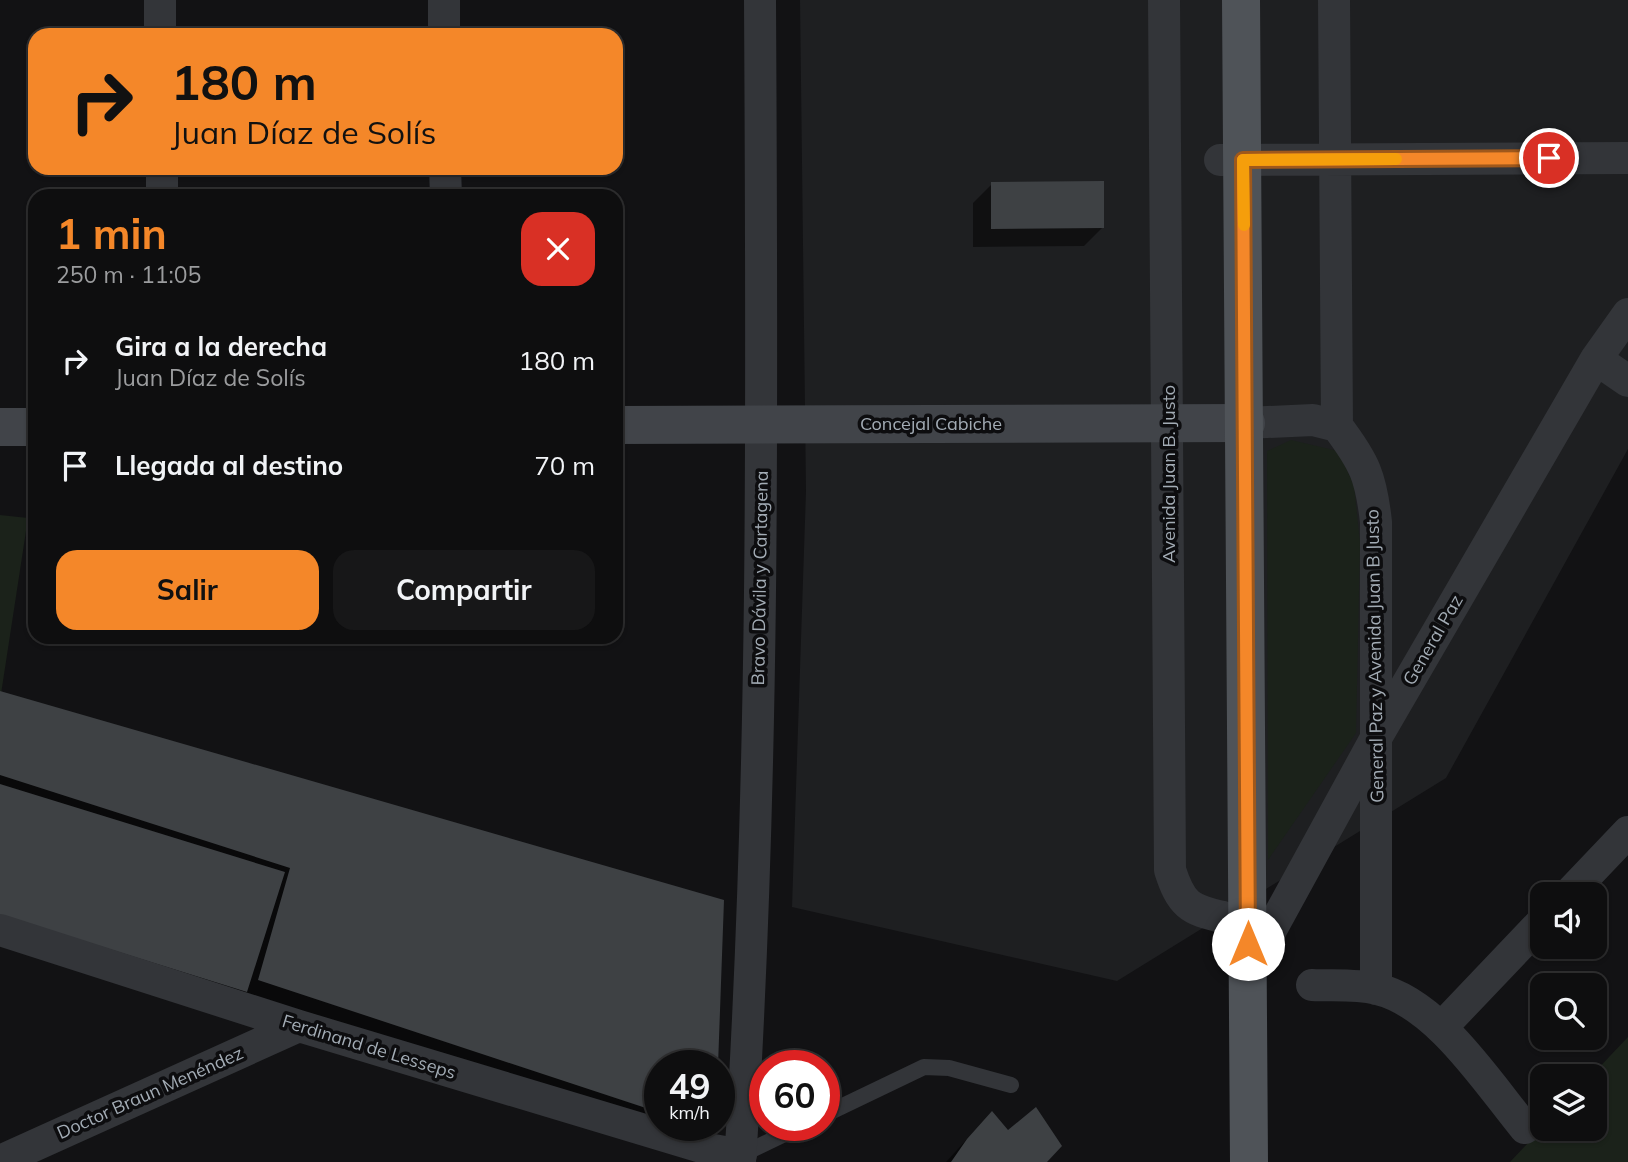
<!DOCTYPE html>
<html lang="es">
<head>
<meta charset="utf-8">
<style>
	:root { --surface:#0e0e0f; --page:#171718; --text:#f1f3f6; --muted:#9b9c9e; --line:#2e2e2f; --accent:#f48729 }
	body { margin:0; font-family:Mulish,sans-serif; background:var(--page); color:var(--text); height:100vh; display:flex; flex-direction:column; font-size:26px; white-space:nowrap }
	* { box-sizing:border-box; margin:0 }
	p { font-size:23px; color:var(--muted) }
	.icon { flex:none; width:38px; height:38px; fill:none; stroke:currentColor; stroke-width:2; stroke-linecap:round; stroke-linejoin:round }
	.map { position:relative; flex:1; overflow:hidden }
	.side { position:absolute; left:28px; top:189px; width:595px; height:455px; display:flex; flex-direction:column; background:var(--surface); border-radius:21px; box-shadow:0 2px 5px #0004,0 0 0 2px var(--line) }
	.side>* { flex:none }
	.banner { position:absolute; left:28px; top:28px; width:595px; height:147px; border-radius:21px; box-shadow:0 2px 5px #0004,0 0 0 2px var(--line); background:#f48729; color:#111; overflow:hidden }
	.controls { position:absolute; left:1530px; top:882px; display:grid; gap:14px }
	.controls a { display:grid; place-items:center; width:77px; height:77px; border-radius:14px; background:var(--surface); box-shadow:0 2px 5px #0004,0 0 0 2px var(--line); font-size:35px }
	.speed { position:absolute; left:644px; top:1050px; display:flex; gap:14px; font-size:35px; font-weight:700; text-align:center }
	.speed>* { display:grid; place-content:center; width:91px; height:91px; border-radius:50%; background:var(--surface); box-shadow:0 2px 5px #0004,0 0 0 2px var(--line); line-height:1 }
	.speed small { font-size:18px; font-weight:400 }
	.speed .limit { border:10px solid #d22; background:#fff; color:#111 }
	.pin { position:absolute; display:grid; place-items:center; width:60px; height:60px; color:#fff; margin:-30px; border:4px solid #fff; border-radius:50%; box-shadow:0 2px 7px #0007 }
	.me { position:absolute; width:77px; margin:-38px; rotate:0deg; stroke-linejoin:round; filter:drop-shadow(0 0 5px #0008) }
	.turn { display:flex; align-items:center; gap:24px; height:147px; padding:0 28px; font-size:32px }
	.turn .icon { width:91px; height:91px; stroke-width:2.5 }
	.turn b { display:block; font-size:49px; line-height:60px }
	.round { display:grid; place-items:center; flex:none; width:74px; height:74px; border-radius:21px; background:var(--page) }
	.headline { display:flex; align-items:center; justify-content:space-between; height:119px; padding:0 28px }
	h1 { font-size:42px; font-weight:700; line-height:52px; color:var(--accent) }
	.button { display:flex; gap:14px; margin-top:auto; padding:14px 28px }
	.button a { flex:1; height:80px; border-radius:21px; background:var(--accent); color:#111; font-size:28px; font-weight:700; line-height:80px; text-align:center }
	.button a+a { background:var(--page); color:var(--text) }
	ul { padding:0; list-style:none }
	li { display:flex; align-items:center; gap:21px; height:105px; padding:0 28px }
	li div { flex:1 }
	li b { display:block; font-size:26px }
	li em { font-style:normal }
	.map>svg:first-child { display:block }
	.built { fill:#1e1f21 }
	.green { fill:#1b221a }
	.shadow { fill:#0007 }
	.building { fill:#3e4144 }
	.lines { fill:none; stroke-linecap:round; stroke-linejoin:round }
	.lane { stroke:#333539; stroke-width:16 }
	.street { stroke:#333539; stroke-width:32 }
	.secondary { stroke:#414449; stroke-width:38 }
	.primary { stroke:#4f5358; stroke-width:38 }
	.route-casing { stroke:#9f581b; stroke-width:18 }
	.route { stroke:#f48729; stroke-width:12 }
	.slow { stroke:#f59e0b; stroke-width:12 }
	.labels { text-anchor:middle; stroke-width:7; stroke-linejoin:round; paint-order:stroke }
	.street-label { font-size:18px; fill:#a3acb5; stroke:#0d0d0f }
</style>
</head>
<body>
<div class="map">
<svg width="1628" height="1162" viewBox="0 0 1628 1162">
	<rect width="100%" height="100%" fill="#121214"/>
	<path class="built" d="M800 0H1628V449L1446 778 1117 981 792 907 806 491Z"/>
	<path class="green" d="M1291 440 1338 451 1354 485 1360 543 1356 733 1268 860 1267 451Z
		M0 515 28 518 1 694H0Z
		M1628 1037V1162H1510L1542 1128 1594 1129V1076H1591Z"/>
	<path class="shadow" d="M992 184 1103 227 1084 246 973 247V203Z
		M0 693 660 1066V1124L0 931Z
		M1008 1132 1045 1162H946L967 1139Z"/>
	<path class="building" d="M1104 181V228L991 229V182Z
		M0 691 724 900 718 1066H660L658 1112 258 980 290 868 0 775Z
		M0 784 285 872 247 992 0 915Z
		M1036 1107 1062 1146 1047 1162H951L967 1139 992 1111 1008 1130Z"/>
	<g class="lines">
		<path class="lane" d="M824 1115 924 1067 949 1068 1011 1085
			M741 1155 803 1125"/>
		<path class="street" d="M160 0V35
			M444 0V35
			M1164 0 1170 870C1181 904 1189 910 1223 917
			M1334 0 1337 426
			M1220 160 1628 158
			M162 168V196
			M445 168 446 196
			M1596 359 1628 381
			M1246 423 1313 420 1337 426C1365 463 1371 477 1376 522V989
			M1569 894 1628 832
			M0 930 299 1026 708 1149 741 1155
			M1248 972 1376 738 1596 359 1628 314
			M1312 985C1333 986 1357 984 1377 989 1437 1003 1487 1082 1525 1128
			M1441 1028 1542 922
			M0 1161 299 1026
			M740 1162C765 775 762 387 760 0"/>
		<path class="secondary" d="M616 425 1246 423
			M0 427H35"/>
		<path class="primary" d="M1241 0 1249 1162"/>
	</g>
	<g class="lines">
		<g class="route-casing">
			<path id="route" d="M1248 944 1243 160 1549 158"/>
		</g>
		<use href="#route" class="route"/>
		<path class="slow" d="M1244 225 1243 160 1396 159"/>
	</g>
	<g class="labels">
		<g class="street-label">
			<text x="931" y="430">Concejal Cabiche</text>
			<text transform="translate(1169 474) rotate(-90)" y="6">Avenida Juan B. Justo</text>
			<text transform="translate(760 578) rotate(-89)" y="6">Bravo Dávila y Cartagena</text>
			<text transform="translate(1433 640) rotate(-60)" y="6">General Paz</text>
			<text transform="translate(1375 656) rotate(-91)" y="6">General Paz y Avenida Juan B Justo</text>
			<text transform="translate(369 1047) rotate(17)" y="6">Ferdinand de Lesseps</text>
			<text transform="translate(150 1093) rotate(-24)" y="6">Doctor Braun Menéndez</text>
		</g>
	</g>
</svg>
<div class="controls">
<a><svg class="icon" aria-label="sound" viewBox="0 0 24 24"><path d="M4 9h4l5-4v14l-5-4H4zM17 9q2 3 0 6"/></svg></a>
<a><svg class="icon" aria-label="search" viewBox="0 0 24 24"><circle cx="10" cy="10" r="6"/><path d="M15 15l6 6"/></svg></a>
<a><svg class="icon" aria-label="layers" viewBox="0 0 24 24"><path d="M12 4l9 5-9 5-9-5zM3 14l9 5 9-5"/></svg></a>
</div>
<div class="speed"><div>49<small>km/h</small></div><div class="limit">60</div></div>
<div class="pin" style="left:1549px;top:158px;background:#d93025"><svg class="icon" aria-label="arrive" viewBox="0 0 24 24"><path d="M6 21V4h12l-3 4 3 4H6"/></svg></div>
<svg class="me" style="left:1248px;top:944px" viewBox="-20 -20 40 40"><circle r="19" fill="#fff"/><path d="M0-13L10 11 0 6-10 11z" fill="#f48729"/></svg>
<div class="banner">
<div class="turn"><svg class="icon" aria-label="right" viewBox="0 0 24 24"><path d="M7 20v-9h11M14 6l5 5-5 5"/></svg><div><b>180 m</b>Juan Díaz de Solís</div></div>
</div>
<section class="side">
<div class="headline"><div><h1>1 min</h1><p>250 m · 11:05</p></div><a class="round" style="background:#d93025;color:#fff"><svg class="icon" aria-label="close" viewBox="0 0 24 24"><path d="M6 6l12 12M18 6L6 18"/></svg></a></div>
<ul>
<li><svg class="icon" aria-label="right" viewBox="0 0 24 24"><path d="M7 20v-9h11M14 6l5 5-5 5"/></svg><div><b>Gira a la derecha</b><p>Juan Díaz de Solís</p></div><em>180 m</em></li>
<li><svg class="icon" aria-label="arrive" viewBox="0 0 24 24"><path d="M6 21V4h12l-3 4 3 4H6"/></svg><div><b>Llegada al destino</b></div><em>70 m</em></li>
</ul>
<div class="button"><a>Salir</a><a>Compartir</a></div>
</section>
</div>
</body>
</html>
